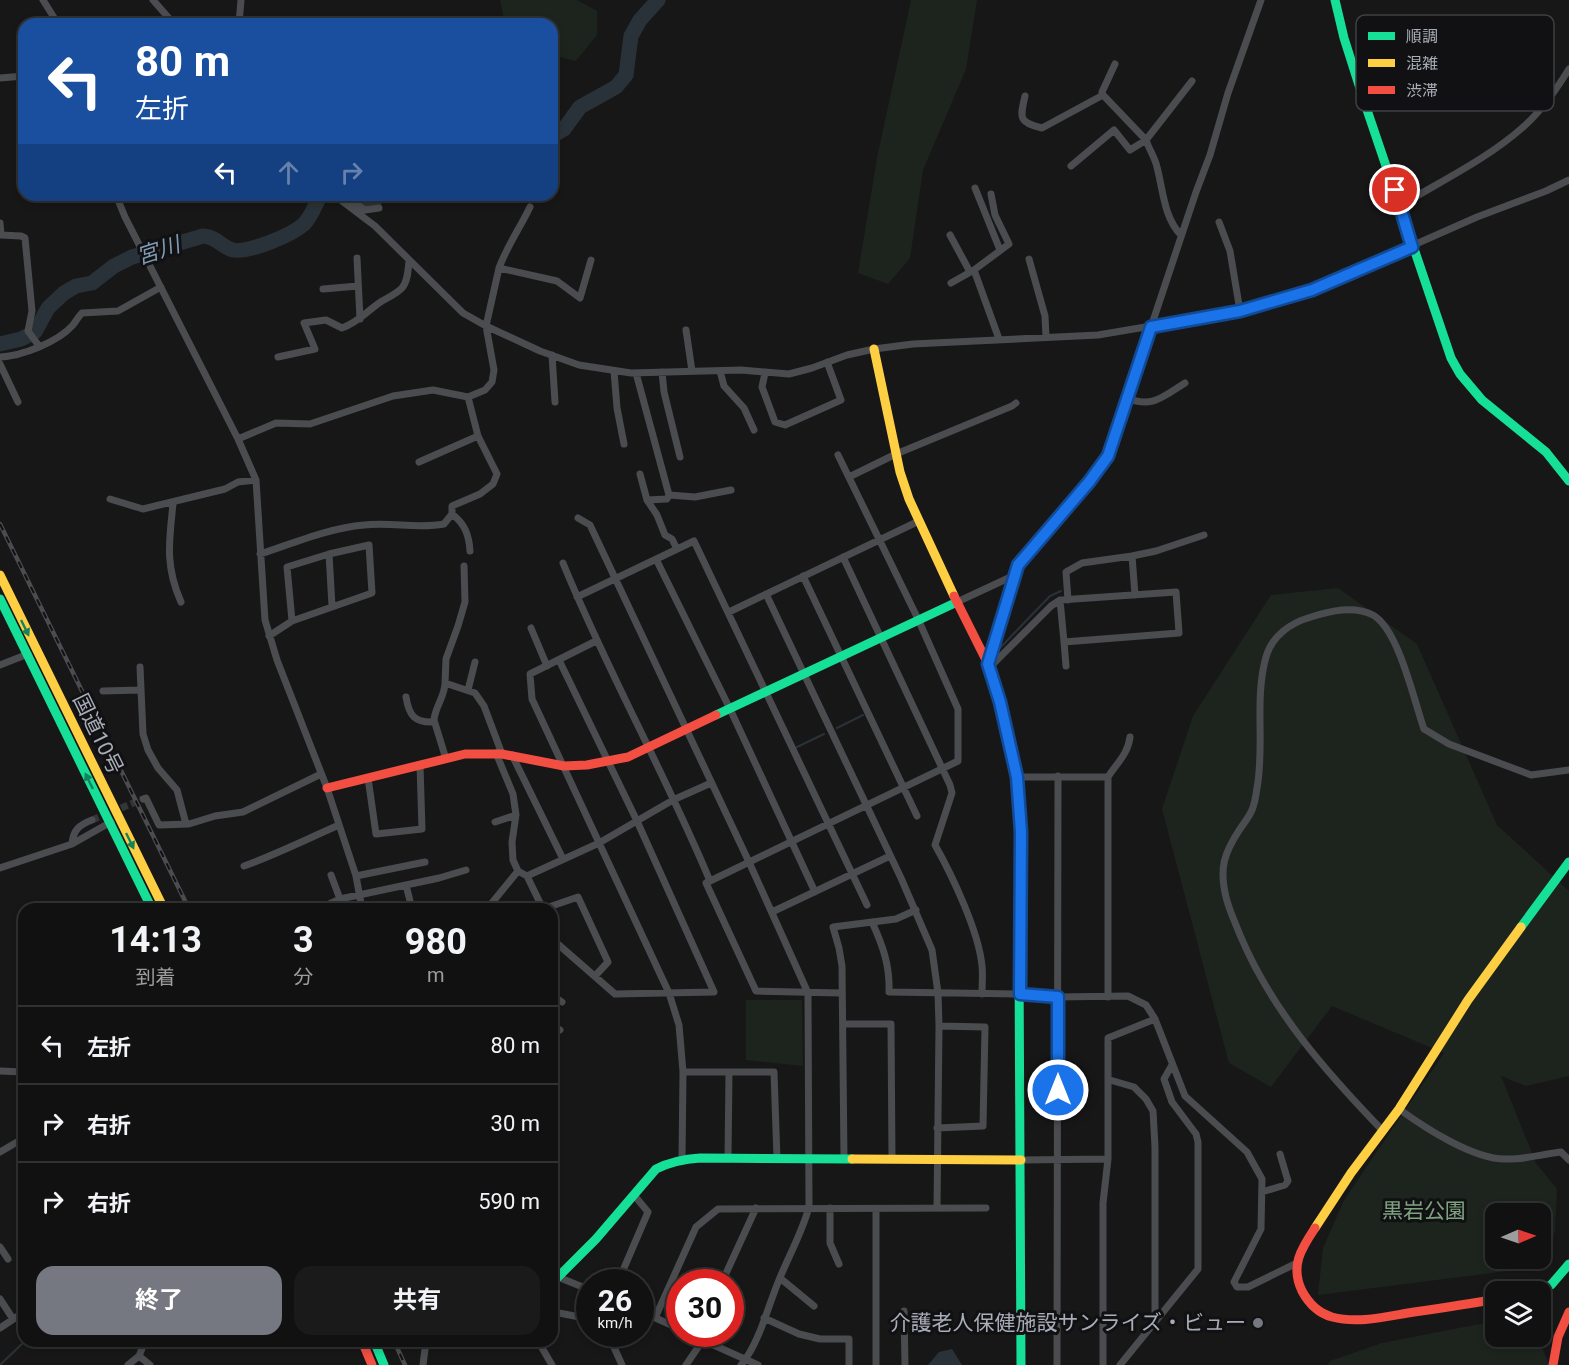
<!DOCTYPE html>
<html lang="ja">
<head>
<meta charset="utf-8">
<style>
	:root { --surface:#111; --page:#1a1a1a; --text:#f1f3f6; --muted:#9c9d9f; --line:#303131; --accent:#757880 }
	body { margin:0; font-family:Roboto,"Noto Sans JP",sans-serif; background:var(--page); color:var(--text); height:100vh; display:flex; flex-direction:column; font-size:22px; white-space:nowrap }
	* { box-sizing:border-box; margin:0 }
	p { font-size:20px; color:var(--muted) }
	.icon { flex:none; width:33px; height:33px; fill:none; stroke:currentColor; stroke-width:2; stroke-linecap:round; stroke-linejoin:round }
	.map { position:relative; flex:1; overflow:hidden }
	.sheet { position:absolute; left:18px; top:903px; width:540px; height:444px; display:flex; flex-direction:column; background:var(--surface); border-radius:18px; box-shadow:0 3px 9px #0003,0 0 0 2px var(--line) }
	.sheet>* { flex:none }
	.guide { position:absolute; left:18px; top:18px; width:540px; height:183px; border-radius:18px; box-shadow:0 3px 9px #0003,0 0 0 2px var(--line); background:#1a4fa0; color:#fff; overflow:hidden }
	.needle { width:39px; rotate:88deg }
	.controls { position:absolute; left:1485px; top:1203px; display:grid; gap:12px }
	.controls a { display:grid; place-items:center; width:66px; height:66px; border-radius:12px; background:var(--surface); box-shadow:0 3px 9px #0003,0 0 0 2px var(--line); font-size:30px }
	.speed { position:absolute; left:576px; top:1269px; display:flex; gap:12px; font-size:30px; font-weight:700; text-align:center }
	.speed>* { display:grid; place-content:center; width:78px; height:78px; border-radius:50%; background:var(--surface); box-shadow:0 3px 9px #0003,0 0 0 2px var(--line); line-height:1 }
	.speed small { font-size:15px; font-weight:400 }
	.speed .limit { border:9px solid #d22; background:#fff; color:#111 }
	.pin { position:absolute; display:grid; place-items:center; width:51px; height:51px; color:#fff; margin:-26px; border:3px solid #fff; border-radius:50%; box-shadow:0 2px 6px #0007 }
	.me { position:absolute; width:66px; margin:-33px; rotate:0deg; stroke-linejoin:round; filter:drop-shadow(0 0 4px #0008) }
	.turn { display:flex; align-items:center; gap:21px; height:126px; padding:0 18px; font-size:27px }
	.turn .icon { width:78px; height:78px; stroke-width:2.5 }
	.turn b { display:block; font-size:42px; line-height:51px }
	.lanes { display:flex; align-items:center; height:57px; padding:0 18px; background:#0003; justify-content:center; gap:30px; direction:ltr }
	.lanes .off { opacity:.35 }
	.eta { display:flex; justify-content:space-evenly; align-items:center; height:102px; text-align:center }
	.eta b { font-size:36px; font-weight:700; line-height:42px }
	.action { display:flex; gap:12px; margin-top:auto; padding:12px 18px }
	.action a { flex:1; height:69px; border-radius:18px; background:var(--accent); color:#fff; font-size:24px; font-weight:700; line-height:69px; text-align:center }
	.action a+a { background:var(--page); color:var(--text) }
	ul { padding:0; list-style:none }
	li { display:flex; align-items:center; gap:18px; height:78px; padding:0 18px; border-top:2px solid var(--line) }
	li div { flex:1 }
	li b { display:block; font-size:22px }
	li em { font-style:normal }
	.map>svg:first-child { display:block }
	.green { fill:#1d241e; fill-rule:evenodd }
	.water { fill:#2a3239 }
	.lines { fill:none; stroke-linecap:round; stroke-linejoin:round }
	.stream { stroke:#2a3239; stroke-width:2 }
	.river { stroke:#2a3239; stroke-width:15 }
	.street-tunnel { stroke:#343537; stroke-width:7; stroke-dasharray:7 3.5; stroke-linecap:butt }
	.street { stroke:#4b4c50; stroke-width:7 }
	.fast { stroke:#16e098; stroke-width:9 }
	.slow { stroke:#ffcf43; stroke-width:9 }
	.jam { stroke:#f24e42; stroke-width:9 }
	.rail-casing { stroke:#4b4c4f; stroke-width:4.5 }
	.rail { stroke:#111113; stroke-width:2; stroke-dasharray:7; stroke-linecap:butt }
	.oneway { fill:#14835c }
	.route-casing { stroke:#114b97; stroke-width:15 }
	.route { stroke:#1a73e8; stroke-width:10 }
	.poi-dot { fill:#757880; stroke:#111113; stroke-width:2 }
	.labels { text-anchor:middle; stroke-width:6; stroke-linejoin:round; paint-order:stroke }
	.street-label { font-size:21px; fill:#a8adb8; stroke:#111113 }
	.park-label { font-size:21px; fill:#7fa381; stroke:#111113 }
	.poi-label { font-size:21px; fill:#a8adb8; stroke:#111113; text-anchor:end }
	.water-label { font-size:22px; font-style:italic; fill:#7f9bb3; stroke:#111113 }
	.key { fill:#111113; stroke:#3e4045; stroke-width:1.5 }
	.key-label { font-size:16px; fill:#a8adb8 }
</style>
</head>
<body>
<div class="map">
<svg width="1569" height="1365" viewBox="0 0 1569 1365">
	<rect width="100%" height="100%" fill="#171717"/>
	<path class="green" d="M500 0H577L597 11V35L576 61 552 55V24H505Z
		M911 0H977L966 69 923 170 910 258 888 284 858 273 877 158Z
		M1338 588 1417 644 1497 825 1569 891V1076L1526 1086 1501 1076 1536 1163 1557 1189 1555 1230 1547 1266 1318 1295 1323 1248 1344 1200 1444 1053 1332 1006 1271 1087 1229 1063 1162 809 1193 716 1271 595ZM1496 1214H1540V1258H1496Z
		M746 1000H802L803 1066 746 1060Z
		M1495 1321 1496 1336 1538 1337 1549 1365H1328L1330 1361 1382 1343Z"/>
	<path class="water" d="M952 1349 962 1365H928L939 1352Z"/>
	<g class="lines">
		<path class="stream" d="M998 650 1050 596 1061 591
			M837 728 863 715
			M797 747 824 734
			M0 1365 25 1341"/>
		<path class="river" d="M552 136 564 129 580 107 616 87 626 75 631 36 640 20 658 0
			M354 195 365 203 375 200V195
			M0 344 21 339 35 332 48 308 64 293 76 286 92 283 114 266 132 257 203 236C218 237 221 247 233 250 249 253 292 235 304 224 312 216 315 204 321 195"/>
		<path class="street-tunnel" d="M92 820 143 799"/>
		<path class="street" d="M43 0 58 24
			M153 0 174 24
			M239 24 241 0
			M0 78 24 76
			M1103 95 1102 92 1115 64
			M1025 96C1020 118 1018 122 1042 128L1103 95 1146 140 1192 81
			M1071 166 1114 130 1130 150 1146 140C1149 149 1155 158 1157 167 1163 190 1164 218 1181 235
			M975 188 1000 250
			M991 194 995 215 1009 244 974 270 999 339
			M116 195 125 217 238 439 256 480 265 620 277 660 327 788 356 876 362 909
			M334 195 375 226 463 313 486 326 540 351 579 365 631 373 741 370 789 374 812 368 847 355 874 349 913 344 1098 335 1240 311 1312 290 1477 217 1546 191 1569 180
			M337 197 345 196 365 210 379 208
			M1400 206C1441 181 1487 159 1522 128 1541 112 1556 90 1569 69
			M1219 222 1230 251 1240 311
			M0 223 1 235 21 236 25 238 32 311 28 331 39 346
			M950 235 970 272
			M357 258 360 319
			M1029 259 1045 316 1046 337
			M499 268C507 246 520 228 530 207
			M951 283 974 270
			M323 289 358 286
			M686 330 692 371
			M552 355 555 402
			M0 357C22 356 58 342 73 325 76 321 78 317 82 313L118 311 161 287
			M278 357 315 349 304 323 326 320 342 328C359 322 368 310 382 301 389 297 396 294 402 288 408 281 408 270 409 261
			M0 364 18 402
			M614 371 617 408 624 444
			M720 371 724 386 744 408 754 430
			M662 372 664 392 680 457
			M636 373 669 495 667 499 647 500
			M765 373 762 387 775 422 785 425 841 400 827 362
			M1127 398C1152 409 1164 396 1185 383
			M238 439 276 423 310 424 393 396 433 390 468 397 485 390 492 382 494 370 486 326 499 268 557 281 580 298 591 260
			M419 462 478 436
			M640 474 647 500 657 515 665 535 672 539 677 549
			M849 477 896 454 1012 406 1016 403
			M669 495 695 497 731 490
			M110 499 143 509 225 489 238 482 256 480
			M173 504C169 542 165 566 181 602
			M452 514C465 524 469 535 470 551
			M578 518 590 525 749 862 808 993 809 1207C802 1233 789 1255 779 1280 768 1306 759 1344 741 1365
			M260 554C294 543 329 528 364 525 392 522 418 529 444 524L452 514V506L480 494 493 484 497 474 478 436 468 397
			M329 554 332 606
			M1132 556 1156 551 1204 535
			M843 557 950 785 952 793 935 845C952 875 979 932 982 966 983 975 982 985 982 994
			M656 559 730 709 815 892
			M563 563C607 671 665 773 710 881L706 883 756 991 841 993
			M464 566 465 602 458 626 446 659 445 683 475 693 484 706 502 754
			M803 576 917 816
			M766 594 901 878 932 950 938 993 939 1026 937 1208
			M577 597 694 541 867 905
			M1068 600 1066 572 1082 563 1132 556 1135 595
			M957 602 1015 575
			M729 612 919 521
			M531 628 547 666
			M269 636 292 621 372 593 369 545 329 554 287 567 292 621
			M596 641 530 674 532 699 669 993 679 1025 683 1072 682 1159
			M1064 642 1066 666
			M988 664 1018 565 1089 482 1108 456 1196 192 1210 155 1228 93 1261 0
			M0 665 28 654
			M140 667 143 734 148 750 158 768 177 790 186 824
			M989 668 1051 606 1060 600 1176 592 1179 633 1064 642 1060 600
			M445 683C445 696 435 707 434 720L446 759
			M468 690 475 662
			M103 691 141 690
			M406 697C409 716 415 723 434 722
			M496 753 513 794 516 815 512 842 513 860 518 871 527 876 543 909
			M512 755 563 859
			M1017 777H1108V997
			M1108 777C1117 763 1128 754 1130 737
			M368 778 376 834 422 829 420 765
			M143 799 146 798 159 825 189 824 215 816 243 812 321 774
			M495 822 516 815
			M72 844C73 830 79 825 92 820
			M244 866C277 854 307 839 339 825
			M0 868 72 844 111 822
			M331 875 340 899 439 878 466 870
			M356 876 425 862
			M527 876 599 843 673 800 711 783
			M710 881 958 761V709L918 619 838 455
			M406 885 412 909
			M279 909 287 905H327L340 899
			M487 909 518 871
			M543 909 578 897 608 962 595 976
			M772 912 890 856
			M872 922C883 946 890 966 889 992L1020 994 1058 997 1128 996 1146 1005 1155 1019 1185 1096 1247 1152 1262 1179 1261 1229 1234 1282 1237 1287H1248L1297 1263
			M552 939 615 994 714 992 637 821 559 660
			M552 995 562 1002
			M843 1024H891L892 1159
			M552 1025 560 1030
			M0 1071 24 1072
			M683 1072H774L777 1159
			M1110 1080 1134 1087 1146 1099 1153 1111 1155 1147V1324
			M1399 1109C1425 1128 1473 1159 1505 1159 1523 1160 1543 1154 1561 1152L1569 1160
			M937 1128 983 1126 985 1027 939 1026
			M1383 1131C1326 1072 1272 1011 1240 935 1235 922 1229 910 1226 897 1219 868 1224 853 1240 829 1244 823 1249 817 1252 810 1255 803 1256 795 1257 788 1265 745 1254 699 1266 657 1272 636 1290 623 1311 617 1330 611 1354 605 1373 615 1399 630 1414 701 1424 729L1449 744 1531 775 1569 770
			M0 1152 24 1138
			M728 1159 729 1072
			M844 1159 842 966 839 948 833 927 896 919 916 910
			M1021 1160 1108 1159
			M1262 1192 1285 1185 1288 1181 1280 1154
			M830 1208V1243L839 1264
			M876 1209V1365
			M0 1247 8 1259
			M558 1277 590 1290
			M780 1278 814 1306
			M618 1282 648 1212 634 1195
			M722 1282 756 1208
			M0 1299 13 1319
			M552 1310 559 1313 590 1319
			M640 1311 680 1329
			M904 1311 905 1365
			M655 1318 696 1227 718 1209 986 1208
			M764 1318 799 1334 820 1339H849V1365
			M0 1328 24 1312
			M608 1334 622 1365
			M689 1334 758 1365
			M145 1341 139 1356 150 1365
			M538 1341 552 1365
			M128 1365 139 1356
			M423 1365 426 1341
			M686 1365 703 1340
			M1057 1365 1058 776
			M1103 1365V1203L1108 1159V1038L1155 1019
			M1120 1365 1198 1269V1142L1196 1134 1172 1102 1164 1079 1172 1065"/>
		<path class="fast" d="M1335 0 1344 38 1364 101 1451 358 1460 374 1482 400 1546 452 1569 481
			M0 599 152 909
			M716 715 957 602
			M1521 927 1569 862
			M1019 964 1021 1365
			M552 1283 596 1239 656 1169C670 1162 684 1159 700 1158L852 1159
			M1533 1292 1551 1285 1569 1264
			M374 1341 384 1365"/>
		<path class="slow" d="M874 349 900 472 909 499 954 596
			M0 575 164 909
			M852 1159 1021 1160
			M1315 1228 1351 1173 1399 1109 1468 1000 1521 927"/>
		<path class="jam" d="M954 596 988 664 1000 702 1017 777 1021 832 1019 964
			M327 788 465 754H502L564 766 587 765 628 757 716 715
			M1315 1228C1301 1249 1290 1266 1302 1291 1309 1304 1318 1313 1332 1317 1359 1324 1388 1316 1414 1312 1442 1308 1469 1304 1496 1299
			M362 1341 372 1365
			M1553 1365 1558 1337 1569 1312"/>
		<g class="rail-casing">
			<path id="rail" d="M0 524 189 909
				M394 1341 405 1365"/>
		</g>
		<use href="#rail" class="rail"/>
	</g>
	<defs><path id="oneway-solid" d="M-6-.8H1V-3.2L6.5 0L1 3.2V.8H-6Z" transform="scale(1.5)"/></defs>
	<g class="oneway">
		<use href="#oneway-solid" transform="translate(25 628) rotate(64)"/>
		<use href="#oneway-solid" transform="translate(89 781) rotate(-116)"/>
		<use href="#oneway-solid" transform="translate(130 841) rotate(64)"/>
	</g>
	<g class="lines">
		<g class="route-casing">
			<path id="route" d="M1058 1090V997L1020 994 1021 832 1017 777 1000 702 988 664 1018 565 1089 482 1108 456 1151 327 1240 311 1312 290 1412 247 1395 190"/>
		</g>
		<use href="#route" class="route"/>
	</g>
	<circle class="poi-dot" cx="1258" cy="1323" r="6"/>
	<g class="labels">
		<g class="street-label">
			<text transform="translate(98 734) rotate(64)" y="7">国道10号</text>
		</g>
		<g class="park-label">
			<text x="1424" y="1218">黒岩公園</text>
		</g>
		<g class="poi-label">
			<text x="1246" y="1330">介護老人保健施設サンライズ・ビュー</text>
		</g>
		<g class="water-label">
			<text transform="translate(158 250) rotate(-18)" y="8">宮川</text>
		</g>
	</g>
	<rect x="1356" y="15" width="198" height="96" rx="9" class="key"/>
	<rect x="1368" y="32" width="27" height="8" fill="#16e098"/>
	<rect x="1368" y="59" width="27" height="8" fill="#ffcf43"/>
	<rect x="1368" y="86" width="27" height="8" fill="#f24e42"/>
	<g class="key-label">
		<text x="1406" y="42">順調</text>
		<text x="1406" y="69">混雑</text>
		<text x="1406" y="96">渋滞</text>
	</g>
</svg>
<div class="controls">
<a><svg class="needle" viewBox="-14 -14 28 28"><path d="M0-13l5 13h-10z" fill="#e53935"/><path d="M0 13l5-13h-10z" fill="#9c9d9f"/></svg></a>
<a><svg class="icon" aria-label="layers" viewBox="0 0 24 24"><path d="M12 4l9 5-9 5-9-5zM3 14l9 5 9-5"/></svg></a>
</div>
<div class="speed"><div>26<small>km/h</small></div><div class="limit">30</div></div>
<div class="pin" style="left:1395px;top:190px;background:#d93025"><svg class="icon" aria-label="arrive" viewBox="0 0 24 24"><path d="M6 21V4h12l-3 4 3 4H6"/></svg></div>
<svg class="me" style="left:1058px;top:1090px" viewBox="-20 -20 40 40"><circle r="17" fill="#1a73e8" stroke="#fff" stroke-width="3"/><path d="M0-11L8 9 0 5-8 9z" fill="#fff"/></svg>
<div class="guide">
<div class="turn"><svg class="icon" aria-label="left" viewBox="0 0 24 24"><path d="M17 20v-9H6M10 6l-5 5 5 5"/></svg><div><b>80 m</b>左折</div></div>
<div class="lanes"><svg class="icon" aria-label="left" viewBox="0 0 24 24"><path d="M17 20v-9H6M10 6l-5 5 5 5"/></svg><svg class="icon off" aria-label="ahead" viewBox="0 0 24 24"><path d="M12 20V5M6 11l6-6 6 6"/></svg><svg class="icon off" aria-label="right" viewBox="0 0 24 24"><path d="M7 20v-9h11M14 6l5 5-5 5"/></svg></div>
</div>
<section class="sheet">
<div class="eta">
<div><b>14:13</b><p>到着</p></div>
<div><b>3</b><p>分</p></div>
<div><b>980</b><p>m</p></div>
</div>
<ul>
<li><svg class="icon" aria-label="left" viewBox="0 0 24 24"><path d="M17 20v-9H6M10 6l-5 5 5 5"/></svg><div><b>左折</b></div><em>80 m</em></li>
<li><svg class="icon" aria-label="right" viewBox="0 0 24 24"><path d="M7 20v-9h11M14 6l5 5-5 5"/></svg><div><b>右折</b></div><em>30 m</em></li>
<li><svg class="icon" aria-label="right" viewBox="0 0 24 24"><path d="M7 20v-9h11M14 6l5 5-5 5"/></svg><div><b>右折</b></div><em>590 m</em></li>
</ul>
<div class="action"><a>終了</a><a>共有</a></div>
</section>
</div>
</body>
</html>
